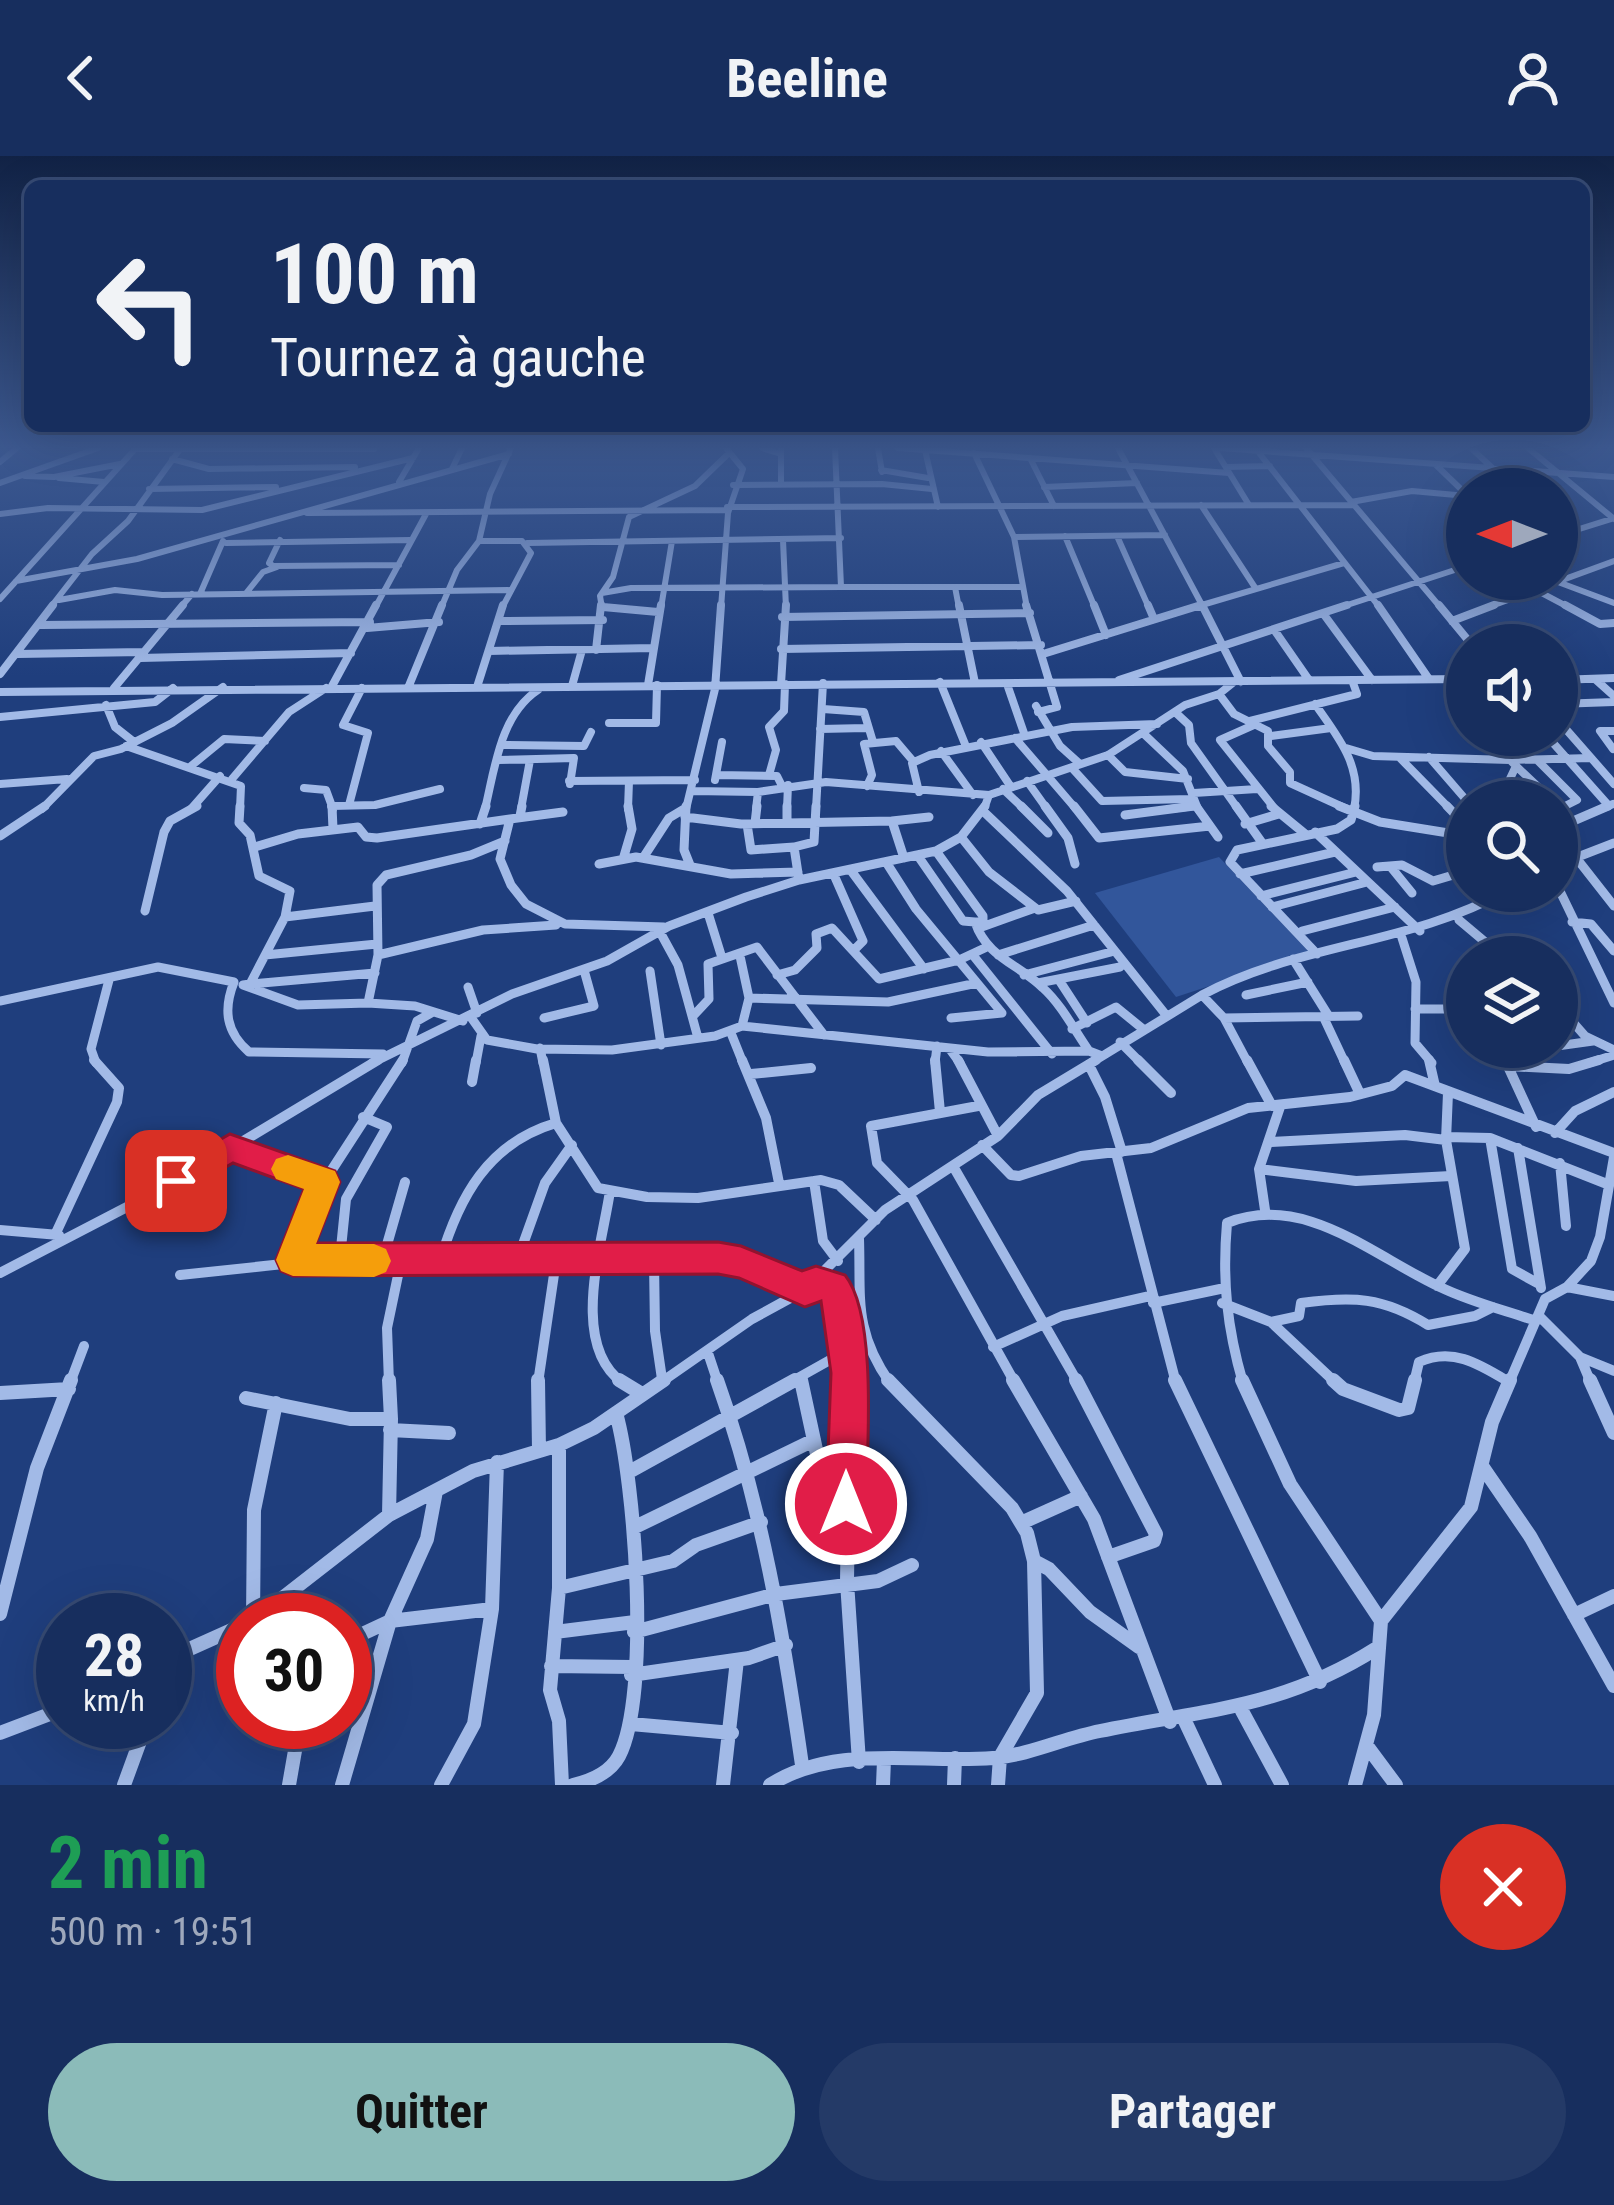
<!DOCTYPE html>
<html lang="fr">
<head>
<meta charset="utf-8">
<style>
	:root { --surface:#172e5e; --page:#243a67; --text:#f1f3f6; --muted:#9ea8bc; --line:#364a73; --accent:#8bbbb9 }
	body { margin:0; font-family:"Roboto Condensed",sans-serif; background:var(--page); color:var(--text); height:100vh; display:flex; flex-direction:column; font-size:45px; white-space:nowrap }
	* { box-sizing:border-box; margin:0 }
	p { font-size:39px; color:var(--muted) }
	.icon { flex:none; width:66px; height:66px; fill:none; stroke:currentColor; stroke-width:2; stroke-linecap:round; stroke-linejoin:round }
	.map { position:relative; height:1629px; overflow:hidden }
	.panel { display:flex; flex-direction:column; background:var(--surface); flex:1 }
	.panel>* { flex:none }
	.hud { position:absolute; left:24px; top:24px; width:1566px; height:252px; border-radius:18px; box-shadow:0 12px 48px #0002,0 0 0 3px var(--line); background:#172e5e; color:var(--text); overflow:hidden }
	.needle { width:78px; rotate:270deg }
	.buttons { position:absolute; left:1446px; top:312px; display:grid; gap:24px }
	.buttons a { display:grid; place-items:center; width:132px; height:132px; border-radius:50%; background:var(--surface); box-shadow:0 12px 48px #0002,0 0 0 3px var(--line); font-size:60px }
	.speed { position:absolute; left:36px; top:1437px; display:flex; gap:24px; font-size:60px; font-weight:700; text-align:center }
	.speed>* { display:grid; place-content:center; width:156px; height:156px; border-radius:50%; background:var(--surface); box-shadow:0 12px 48px #0002,0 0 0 3px var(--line); line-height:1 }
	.speed small { font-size:30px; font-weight:400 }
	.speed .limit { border:18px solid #d22; background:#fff; color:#111 }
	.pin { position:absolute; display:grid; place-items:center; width:102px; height:102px; color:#fff; margin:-51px; border-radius:24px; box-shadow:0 6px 18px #0006 }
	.me { position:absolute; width:132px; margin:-66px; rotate:0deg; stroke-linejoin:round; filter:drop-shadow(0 0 9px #0008) }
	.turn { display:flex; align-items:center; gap:42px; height:252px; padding:0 48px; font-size:54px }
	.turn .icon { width:156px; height:156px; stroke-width:2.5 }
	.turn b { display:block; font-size:84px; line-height:102px }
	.round { display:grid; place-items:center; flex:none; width:126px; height:126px; border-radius:63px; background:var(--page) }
	.head { display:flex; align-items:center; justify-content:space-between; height:204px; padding:0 48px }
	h1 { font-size:72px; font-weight:700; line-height:90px; color:#1e9e55 }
	.button { display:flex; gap:24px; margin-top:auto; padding:24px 48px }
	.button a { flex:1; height:138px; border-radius:72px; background:var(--accent); color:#111; font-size:48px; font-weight:700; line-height:138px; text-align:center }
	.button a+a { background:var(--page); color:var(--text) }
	header { display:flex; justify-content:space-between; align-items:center; height:156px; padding:0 48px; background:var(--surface); font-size:54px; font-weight:700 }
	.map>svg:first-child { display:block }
	.green { fill:#32569b }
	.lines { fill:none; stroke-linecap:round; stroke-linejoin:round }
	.minor-far4 { stroke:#a2bae7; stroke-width:6 }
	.minor-far3 { stroke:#a2bae7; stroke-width:8 }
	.minor-far2 { stroke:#a2bae7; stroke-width:9 }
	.minor-far1 { stroke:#a2bae7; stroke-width:10 }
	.minor { stroke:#a2bae7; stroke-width:14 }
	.route { fill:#e11d48; stroke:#92132f; stroke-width:3 }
	.slow { fill:#f59e0b }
</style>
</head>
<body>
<header><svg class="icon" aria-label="back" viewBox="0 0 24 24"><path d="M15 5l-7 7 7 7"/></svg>Beeline<svg class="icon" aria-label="person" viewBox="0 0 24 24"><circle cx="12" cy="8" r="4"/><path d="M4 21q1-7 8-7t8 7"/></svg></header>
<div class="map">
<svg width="1614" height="1629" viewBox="0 0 1614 1629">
	<rect width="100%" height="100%" fill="#1f3e7d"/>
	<path class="green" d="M1219 701 1310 797 1176 841 1095 737Z"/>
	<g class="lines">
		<path class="minor-far4" d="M762 292 781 298
			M781 292V328
			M835 292 841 431H1021
			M878 292 882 316
			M898 292 1229 317
			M1118 292 1202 449 1344 407
			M1214 292 1249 349
			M1220 292 1614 321
			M1306 292 1441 452
			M1471 292 1515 333
			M1528 292 1614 363
			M134 293H374
			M1256 293 1380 452
			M925 294 938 351
			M974 297 1014 381 1027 452
			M1030 302 1054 350
			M172 303 209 313 355 311
			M0 306 17 292
			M1436 309 1467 339
			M1226 311 1270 310
			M452 313 462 292
			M881 314 928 322
			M25 320 54 321 120 308
			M59 322 104 326
			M399 326 419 292
			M0 327 98 292
			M733 329 882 328 932 333
			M1044 331 1137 327
			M149 333 276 331
			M1351 346 1412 335 1467 340
			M1201 349 1256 433
			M727 351 1353 349
			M307 357 726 354
			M0 358 48 352 202 354 413 302
			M1065 380 1095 452
			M1117 380 1149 452
			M1557 380 1614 362
			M1014 381 1165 379
			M280 384 269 407 273 410 399 409
			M783 384 786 452
			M479 385H522L531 397 502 452
			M226 387 410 384
			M527 387 841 382
			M1491 423 1512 443
			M16 425 137 403 509 298
			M1558 426 1614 447
			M955 431 959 452
			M1536 434 1570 452
			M247 436 263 416 277 411
			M602 437 631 432 841 431
			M200 438 223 385
			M0 443 136 292
			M59 444 115 434 162 439 508 434
			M603 451 617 452
			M50 452 92 398 128 365 181 292
			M180 452 192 438
			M375 452 426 358
			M441 452 457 414 479 385 490 338 511 292
			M602 452 600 440 613 421 629 361 695 330 729 297
			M661 452 672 385
			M721 452 728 357 743 313 726 292
			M1191 452H1204
			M1338 452 1467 410
			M1486 452 1614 405"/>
		<path class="minor-far3" d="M959 449 975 527
			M1026 449 1057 551 1038 556
			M1094 449 1106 479
			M1148 449 1154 463
			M1202 449 1241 526
			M1378 449 1429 523
			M1439 449 1472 489
			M1565 449 1600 468 1614 467
			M603 451 658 456
			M1325 460 1372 524
			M782 461 1030 457
			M500 465 603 464
			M1452 465 1494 449
			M41 469 370 466
			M367 472 439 466
			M1275 475 1309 524
			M781 493 1041 489
			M596 494 601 449
			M489 495 653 492
			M17 498 143 496
			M1043 498 1201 449
			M140 502 351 497
			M0 518 53 449
			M1595 523 1614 540
			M1119 524 1347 449
			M1557 524 1614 522
			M940 526 965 588
			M781 528 786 449
			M1007 528 1025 580
			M648 529 661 449
			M572 530 582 494
			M477 531 503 449
			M114 532 183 449
			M331 532 376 449
			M408 532 442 449
			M0 536 1467 523
			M1219 538 1234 558 1268 575V590L1290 616V627L1347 653
			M1315 548C1338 581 1363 610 1354 653
			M1557 548 1614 546
			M106 549 115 571 134 586
			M1036 550 1060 590 1080 608
			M823 553 864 556 873 586
			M1175 556 1189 569 1191 587 1238 653
			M0 561 155 546 173 532
			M1557 563 1614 628
			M1250 565 1357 538 1352 524
			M609 567H656L657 529
			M1256 568 1220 584 1275 653
			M820 573 866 572
			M1145 579 1183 615 1198 653
			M1546 579 1609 650
			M1271 580 1331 572
			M1015 582 1076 653
			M981 586 1011 631
			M503 589 584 590 591 576
			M126 590 241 630 240 653
			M1346 592 1373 600 1510 604
			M1613 593 1600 575H1614
			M941 595 973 639
			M1108 599 1125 616 1188 623
			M1429 601 1467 645
			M1400 602 1450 653
			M498 604 574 602 570 628
			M1538 605 1577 644 1563 651 1557 648
			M191 610 224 583 265 585
			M1516 610 1553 645
			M1072 612 1102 645 1191 643
			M716 619 777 620 782 630
			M769 619 776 594 769 571 784 555 785 528
			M232 623 289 556 326 532
			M715 624 722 586
			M569 625 695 624
			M1027 625 1047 653
			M0 628 67 623
			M867 630 872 619 864 588 896 585 913 605
			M304 632 326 634 333 653
			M1003 633 1024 653
			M692 635 758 636 826 626 989 639
			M919 636 912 607 930 599 1072 571 1157 568
			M1194 637 1257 633
			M1513 645 1508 627 1516 610 1510 604 1591 602
			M349 649 368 577 343 569 362 532
			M331 650 375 649 440 633
			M42 653 94 600 121 593 172 567 223 531
			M191 653 220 620
			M485 653C495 612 500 559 538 534
			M521 653 530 604
			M628 653 629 625
			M686 653 715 533 721 449
			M756 653 758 636
			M787 653 788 629
			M816 653 823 527
			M984 653 989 639 1108 599 1185 549 1219 538 1234 526
			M1170 653 1195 650
			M1601 653 1613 648"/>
		<path class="minor-far2" d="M240 650 239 667 250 679 259 720 290 735 285 761 375 750
			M332 650 333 673
			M686 650 684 694 690 709
			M1021 650 1048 677
			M1045 650 1068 682 1075 708
			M1074 650 1099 682 1210 670
			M1196 650 1218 681
			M1236 650 1263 688
			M1271 650 1304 677
			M1339 650 1380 666 1467 680
			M1447 650 1467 671
			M983 655 1067 735 1166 859
			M563 656 510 663 500 703 511 729 526 748 565 768 664 771
			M1125 659 1194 650
			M520 660 522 650
			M685 661 741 668 892 665 904 702
			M892 665 929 661
			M787 666V650
			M755 667 757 650
			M480 668 486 650
			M747 668 751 694 794 691
			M1245 668 1279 658
			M1557 672 1608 650
			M1315 676 1420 775
			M0 680 45 650
			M961 681 989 716 1038 754 1076 745
			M255 691 298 678 358 671 366 681 377 682 510 663
			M936 695 983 760V765L975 766C987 802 1019 808 1043 832 1061 848 1075 875 1089 895
			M1574 699 1614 750
			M624 700 632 673 628 650
			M918 700 963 765 975 766
			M643 702 669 662 684 653
			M886 706 916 753 1002 857 951 862
			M599 708 636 701 731 718 798 716
			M1557 709 1614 687
			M1390 710 1412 737
			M1377 711 1402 709 1433 725 1467 715
			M852 716 924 813
			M1240 718 1335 696
			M834 719 863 785 854 794
			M799 724 794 691 814 686 816 650
			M1557 729 1614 847
			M1261 740 1356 716
			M1272 751 1367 726
			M145 755 164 676 170 665 197 650
			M708 757 722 802
			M285 761 250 828 243 829 298 849 368 847
			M1459 764 1503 801
			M1572 766 1591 768 1614 795
			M979 772 1035 752
			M1302 775 1395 751
			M660 776 678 809 698 882
			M1402 782 1416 826 1415 887 1432 907
			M972 798 1052 898
			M1317 798 1230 706 1237 694 1337 673 1351 664 1355 650
			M265 799 377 788
			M378 799 483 774 556 769
			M998 799 1094 769
			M740 800 749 842 742 870
			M1293 803 1328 859
			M650 815 661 889
			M777 819 795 814 817 792 816 778 832 772 879 823 959 804 989 790
			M1024 819 1111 796
			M1059 824 1087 867
			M1038 827 1120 811
			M250 828 375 817
			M468 831 477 857
			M1202 839C1299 787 1410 789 1506 735
			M1246 839 1308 826
			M749 842 888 846 977 827
			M0 845 158 811 234 826C223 854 226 876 249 896L383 898
			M1557 848 1585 880 1614 894
			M1415 853H1467
			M694 859 709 843 708 808 757 791 824 879
			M470 860 487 884 537 893 612 894 715 880 742 870 988 896 1089 895 1102 900
			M1323 860 1345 907
			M544 862 594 850 584 814
			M1224 862 1358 860
			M463 865 415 850 368 847 378 799 377 729 386 719 471 699 505 685
			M1072 873 1116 851 1143 873
			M731 877 743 907
			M1120 886 1141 907
			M1557 890 1593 885
			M540 892 543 907
			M949 892 960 907
			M96 907 91 893 109 824
			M372 907 512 838 607 805 669 770 746 741 799 724 936 695 961 681 985 650
			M402 907 417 865 433 856
			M476 907 481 880
			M935 907 937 890
			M1091 907 1202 839 1224 862 1248 907
			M1506 907 1503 900 1535 891
			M1589 907 1614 899"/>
		<path class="minor-far1" d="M543 904 556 967 598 1032 647 1041 698 1042 821 1024 839 1029 876 1064
			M742 904 766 962 779 1027
			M935 904 940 956
			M958 904 998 980
			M1138 904 1171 937
			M1247 904 1272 950
			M1344 904 1360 938
			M1429 904 1435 930
			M1505 904 1536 971
			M1089 909 1105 941 1122 996
			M1508 910 1569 913 1599 904
			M751 918 811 912
			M472 926 476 904
			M978 950 871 970 877 1007 913 1044 1015 1227
			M1555 977 1575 955 1614 936
			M1446 981 1490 982 1607 1028
			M1490 982 1512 1113 1539 1128
			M1271 986 1405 979 1446 984
			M982 989 1011 1019 1019 1020 1081 1000 1151 992 1248 952 1350 941 1392 930 1405 919 1614 997
			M230 992 324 1026
			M1518 992 1541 1132
			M1116 997 1176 1227
			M1560 1007 1566 1070
			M953 1010 1078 1227
			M1259 1013 1356 1025 1451 1020
			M814 1025 823 1085 838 1105
			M610 1035C602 1090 569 1189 623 1227
			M1265 1054 1259 1013 1280 951
			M0 1074 59 1079
			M55 1079 117 946 119 932 94 904
			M859 1083C861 1142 853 1174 890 1227
			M340 1102 346 1043 387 971 363 961
			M293 1104 324 1026 403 904
			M440 1105C459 1041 488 987 556 967
			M517 1105 545 1027 572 989
			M654 1105 655 1175 662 1223
			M382 1106 405 1026
			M0 1117 177 1025 378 904
			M180 1119 340 1102H718L741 1106 805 1134
			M816 1127 837 1136 850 1227
			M1437 1130 1465 1093 1446 984 1448 937
			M1567 1131 1614 1140
			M1153 1147 1220 1133
			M1222 1147 1271 1166 1299 1160 1301 1147C1353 1140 1383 1141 1428 1169L1475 1160 1493 1151
			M1539 1160 1580 1201 1614 1215
			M1271 1166 1336 1227
			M993 1191 1062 1160 1150 1140
			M708 1197 718 1227
			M1580 1201 1591 1227
			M801 1222 802 1227
			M70 1227 84 1190
			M389 1227 387 1172 401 1105
			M538 1227 556 1105
			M660 1227 752 1163 805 1134 885 1054 998 980 1038 939 1096 904
			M789 1227 846 1195
			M1243 1227C1227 1172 1222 1124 1227 1067 1304 1036 1373 1100 1440 1131 1471 1146 1504 1154 1536 1165
			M1414 1227 1419 1206C1453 1191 1479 1208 1509 1226
			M1509 1227 1545 1143 1567 1131 1591 1105 1600 1081 1614 1001"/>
		<path class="minor" d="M389 1224 391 1263
			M538 1224 539 1295
			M619 1224 642 1238
			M717 1224C762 1350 783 1477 802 1609
			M801 1224 818 1303 827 1309H846
			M850 1224 847 1426 859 1606
			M888 1224 1012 1352 1027 1377 1034 1405 1049 1413 1090 1456 1139 1491
			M1013 1224 1094 1363 1170 1566
			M1076 1224 1156 1378 1154 1385 1108 1401
			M1175 1224 1320 1526
			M1242 1224 1290 1328 1381 1465
			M1333 1224 1343 1233 1399 1254 1408 1252 1415 1224
			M1590 1224 1614 1277
			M0 1237 69 1233
			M246 1242 350 1263H391L389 1359
			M390 1274 449 1277
			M559 1289V1432L550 1534 559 1565 562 1629
			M1482 1310 1530 1380 1614 1530
			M629 1316 795 1224
			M1021 1367 1081 1340
			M635 1371 814 1284
			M559 1432 673 1405 696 1389 761 1366
			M0 1458 37 1312 71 1224
			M1574 1459 1614 1440
			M253 1464 254 1354 276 1247
			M254 1464 389 1359 473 1315 559 1289 594 1272 664 1224
			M555 1476 635 1466
			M634 1476 776 1438 878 1425 912 1409
			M345 1486 390 1465 492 1453 497 1306
			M165 1504 243 1469
			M551 1510 632 1511
			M631 1519 749 1502 786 1489
			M243 1523V1537
			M1242 1555 1282 1629
			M1184 1563 1215 1629
			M631 1568 732 1577
			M0 1577 63 1553
			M1367 1590 1396 1629
			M124 1629 147 1566
			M289 1629 300 1566
			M342 1629 390 1465 427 1383 436 1335
			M441 1629 474 1568 492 1453
			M573 1629C590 1625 610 1617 619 1600 651 1538 635 1325 616 1257
			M723 1629 737 1504
			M770 1629C835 1587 920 1608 993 1602 1030 1599 1064 1582 1100 1575 1206 1553 1281 1553 1377 1492
			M883 1629 884 1604
			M954 1629 955 1602
			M998 1629 1000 1601 1037 1537 1034 1405
			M1355 1629 1374 1559 1381 1465 1471 1351 1492 1266 1510 1224"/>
	</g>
	<linearGradient id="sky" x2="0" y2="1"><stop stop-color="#112245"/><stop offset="0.56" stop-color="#3c588f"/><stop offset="1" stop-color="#3c588f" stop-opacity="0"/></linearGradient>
	<rect width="1614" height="520" fill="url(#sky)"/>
	<path class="route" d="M230 978 335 1015 340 1026 316 1087 718 1086 741 1090 802 1115 816 1110 845 1119C878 1160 867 1295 866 1348L861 1363 846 1369 832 1363 826 1348 831 1217 821 1145 805 1151 739 1122 718 1118 293 1120 281 1115 276 1104 304 1033 233 1007 176 1040 165 1035 160 1025 165 1015Z"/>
	<path class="slow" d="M288 999 335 1015 340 1026 316 1088H374L386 1093 391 1105 386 1116 374 1121 293 1120 281 1115 276 1104 304 1033 276 1023 271 1013 276 1003Z"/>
</svg>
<div class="buttons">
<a><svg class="needle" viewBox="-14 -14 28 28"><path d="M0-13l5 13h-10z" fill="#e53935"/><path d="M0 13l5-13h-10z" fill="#9ea8bc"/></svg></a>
<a><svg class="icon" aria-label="sound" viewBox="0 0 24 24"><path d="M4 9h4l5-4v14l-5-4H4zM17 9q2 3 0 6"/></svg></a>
<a><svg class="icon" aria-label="search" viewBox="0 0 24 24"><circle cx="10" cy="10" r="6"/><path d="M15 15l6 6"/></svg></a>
<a><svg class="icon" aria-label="layers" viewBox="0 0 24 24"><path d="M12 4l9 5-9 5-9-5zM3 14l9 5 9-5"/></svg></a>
</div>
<div class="speed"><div>28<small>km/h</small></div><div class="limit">30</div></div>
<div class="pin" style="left:176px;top:1025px;background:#d93025"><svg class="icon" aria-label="arrive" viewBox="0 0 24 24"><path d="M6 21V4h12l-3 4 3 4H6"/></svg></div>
<svg class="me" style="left:846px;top:1348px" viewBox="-20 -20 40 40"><circle r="17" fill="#e11d48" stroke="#fff" stroke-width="3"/><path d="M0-11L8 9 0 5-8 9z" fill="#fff"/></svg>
<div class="hud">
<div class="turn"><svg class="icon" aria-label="left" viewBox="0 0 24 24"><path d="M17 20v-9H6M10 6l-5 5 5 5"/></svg><div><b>100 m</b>Tournez à gauche</div></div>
</div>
</div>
<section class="panel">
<div class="head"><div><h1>2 min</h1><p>500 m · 19:51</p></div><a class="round" style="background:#d93025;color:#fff"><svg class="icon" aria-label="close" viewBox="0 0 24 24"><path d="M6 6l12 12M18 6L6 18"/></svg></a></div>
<div class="button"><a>Quitter</a><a>Partager</a></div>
</section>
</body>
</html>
